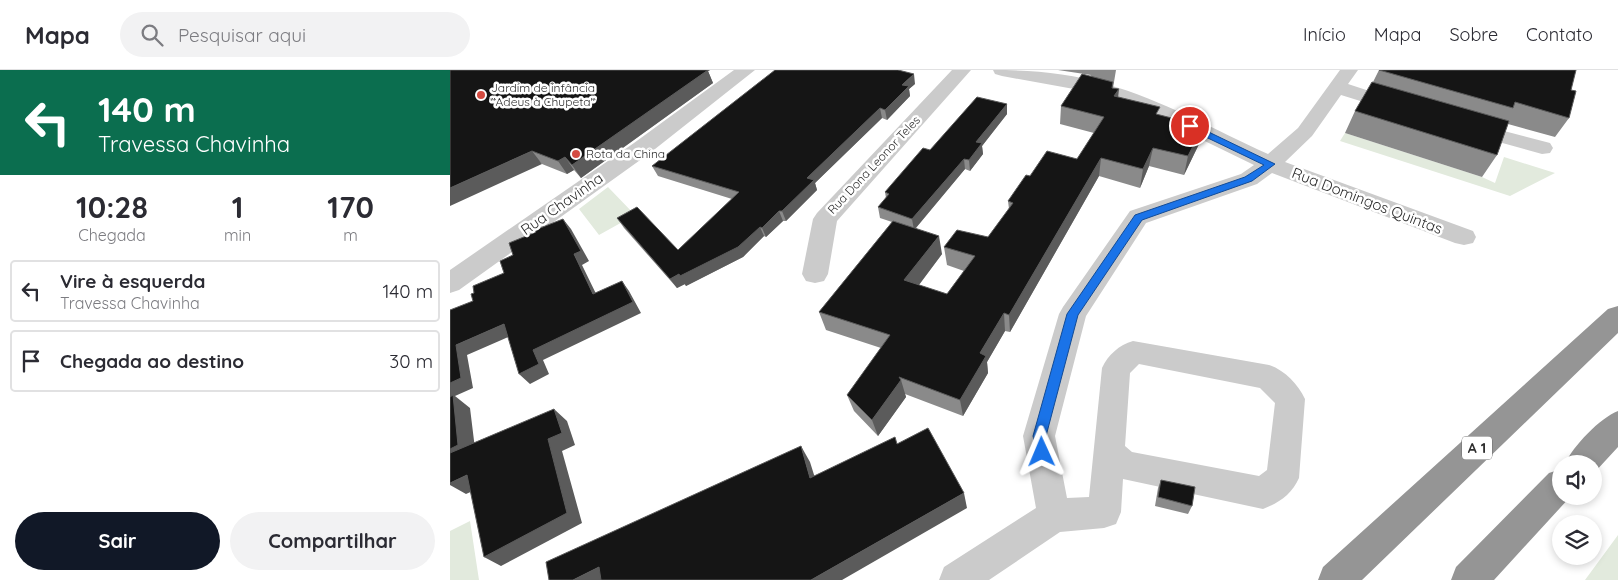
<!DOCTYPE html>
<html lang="pt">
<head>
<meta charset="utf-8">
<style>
	:root { --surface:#fff; --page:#f2f2f3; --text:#2b2b33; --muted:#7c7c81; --line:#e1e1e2; --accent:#111827 }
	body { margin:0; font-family:Quicksand,sans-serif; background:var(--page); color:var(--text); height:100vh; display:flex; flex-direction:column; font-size:19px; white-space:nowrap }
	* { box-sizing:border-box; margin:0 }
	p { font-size:16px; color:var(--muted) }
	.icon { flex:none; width:28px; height:28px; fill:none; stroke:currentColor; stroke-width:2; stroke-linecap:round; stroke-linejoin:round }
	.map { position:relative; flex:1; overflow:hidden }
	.drawer { display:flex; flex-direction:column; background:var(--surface); width:450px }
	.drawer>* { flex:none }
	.banner { background:#0b6e4f; color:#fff; overflow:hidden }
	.controls { position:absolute; left:1102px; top:385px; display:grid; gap:10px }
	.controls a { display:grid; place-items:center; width:50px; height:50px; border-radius:50%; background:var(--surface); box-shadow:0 2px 8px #0003; font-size:25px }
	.pin { position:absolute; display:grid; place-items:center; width:42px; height:42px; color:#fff; margin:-21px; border:2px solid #fff; border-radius:50%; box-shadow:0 1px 5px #0007 }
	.me { position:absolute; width:55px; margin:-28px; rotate:359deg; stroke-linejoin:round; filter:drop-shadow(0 0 4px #0008) }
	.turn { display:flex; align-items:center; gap:18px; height:105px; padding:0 15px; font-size:22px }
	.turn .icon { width:65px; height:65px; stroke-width:2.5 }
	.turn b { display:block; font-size:35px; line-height:42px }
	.eta { display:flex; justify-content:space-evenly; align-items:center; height:85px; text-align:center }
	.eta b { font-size:30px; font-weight:800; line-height:35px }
	.action { display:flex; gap:10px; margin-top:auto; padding:10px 15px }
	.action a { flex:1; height:58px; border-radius:30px; background:var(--accent); color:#fff; font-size:20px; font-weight:800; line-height:58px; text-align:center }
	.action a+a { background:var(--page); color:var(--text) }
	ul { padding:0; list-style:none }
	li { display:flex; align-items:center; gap:15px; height:62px; margin:0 10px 8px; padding:0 5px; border:2px solid var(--line); border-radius:5px }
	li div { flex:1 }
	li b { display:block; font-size:19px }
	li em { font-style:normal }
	header { display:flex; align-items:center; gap:30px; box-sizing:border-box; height:70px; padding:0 25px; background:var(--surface); border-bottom:1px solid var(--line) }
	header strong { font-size:24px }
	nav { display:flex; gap:28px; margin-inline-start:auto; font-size:18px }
	.search { width:350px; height:45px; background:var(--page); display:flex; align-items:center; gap:12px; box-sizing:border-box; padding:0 18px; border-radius:28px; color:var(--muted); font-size:19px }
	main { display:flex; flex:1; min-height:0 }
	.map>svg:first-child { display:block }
	.green { fill:#e2eadd }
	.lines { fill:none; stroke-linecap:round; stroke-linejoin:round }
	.minor { fill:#cbcbcb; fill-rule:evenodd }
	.highway { fill:#959595; fill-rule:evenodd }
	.wall { fill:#8a8a8a }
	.shaded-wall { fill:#5b5b5b }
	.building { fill:#151515; stroke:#5b5b5b }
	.route { fill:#1a73e8; stroke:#114b97 }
	.poi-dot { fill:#d44b41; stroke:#fff; stroke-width:2 }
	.labels { text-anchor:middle; stroke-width:5; stroke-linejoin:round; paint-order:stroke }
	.far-poi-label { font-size:12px; fill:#2e2e2e; stroke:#fff; text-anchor:start }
	.far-street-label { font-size:12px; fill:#2e2e2e; stroke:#fff }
	.shield { fill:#fff; stroke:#6d6d6d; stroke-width:1 }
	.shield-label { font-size:14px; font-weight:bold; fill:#2e2e2e }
	.street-label { font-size:15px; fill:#2e2e2e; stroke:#fff }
</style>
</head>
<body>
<header>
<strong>Mapa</strong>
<div class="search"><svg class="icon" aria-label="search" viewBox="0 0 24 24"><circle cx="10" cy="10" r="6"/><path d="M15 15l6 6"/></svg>Pesquisar aqui</div>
<nav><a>Início</a><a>Mapa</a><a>Sobre</a><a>Contato</a></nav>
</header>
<main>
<section class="drawer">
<div class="banner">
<div class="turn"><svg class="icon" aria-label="left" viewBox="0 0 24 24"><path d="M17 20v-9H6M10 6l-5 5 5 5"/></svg><div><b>140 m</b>Travessa Chavinha</div></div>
</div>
<div class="eta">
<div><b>10:28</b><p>Chegada</p></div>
<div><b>1</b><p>min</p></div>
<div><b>170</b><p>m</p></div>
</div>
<ul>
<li><svg class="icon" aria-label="left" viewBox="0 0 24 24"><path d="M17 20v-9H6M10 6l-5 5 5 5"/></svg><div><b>Vire à esquerda</b><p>Travessa Chavinha</p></div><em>140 m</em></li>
<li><svg class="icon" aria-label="arrive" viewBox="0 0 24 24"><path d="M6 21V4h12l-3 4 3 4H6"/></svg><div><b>Chegada ao destino</b></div><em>30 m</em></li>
</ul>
<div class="action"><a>Sair</a><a>Compartilhar</a></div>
</section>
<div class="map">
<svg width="1168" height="510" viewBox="0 0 1168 510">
	<rect width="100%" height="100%" fill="#fff"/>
	<path class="green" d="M895 63 1032 107 1045 113 1054 87 1105 103 1060 126 890 71Z
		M158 117 185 145 149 165 129 139Z
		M20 451 29 510H0V461Z
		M1168 465V510H1135Z"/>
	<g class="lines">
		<path class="minor" d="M284 0H305L200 83 9 220 0 223V200L184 73Z
			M502 0H521L387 151 378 204 374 211 365 213 356 211 352 204 363 149 367 143Z
			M543 0C581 0 620 3 656 14 712 30 765 60 818 84L848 58 890 0H908L898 14 956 33 959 37 956 41 949 43 891 25 862 66 835 92 1023 161 1026 167 1023 173 1014 175 1005 173 822 103 807 114 696 153 636 246 605 366 617 428 639 427 652 298C658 285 669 275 683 271L819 295C834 300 848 314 855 329L849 408C842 424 829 433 813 439L673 409 671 442 666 454 654 458 610 462 539 510H489L494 497 586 438 573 366 609 244 613 237 680 141 791 104 804 95 685 37 646 23 552 6 545 4ZM689 294 810 318 825 333 817 400 809 406 682 382 675 376 680 303Z
			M1016 51 1100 73 1103 78 1100 83 1092 84 1009 61 1006 57 1009 53Z"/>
		<path class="highway" d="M1168 236V263L912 510H868L873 497 1158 239Z
			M1168 341V377L1144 403V394H1115C1123 376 1150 348 1168 341Z
			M1111 399V426H1121L1044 510H1001L1006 497 1099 403Z"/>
	</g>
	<path class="wall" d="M0 0H260L258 1 263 13 131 108 124 100 117 104 92 94Z
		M608 0H666L663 18 668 27 709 45 753 56 749 74 734 105 699 96 690 118 649 106 560 262 555 261 537 292 538 303 513 346 455 324 456 327 428 366 404 341 397 325 431 278 376 260 369 242 442 152 430 148 428 137 436 128 435 122 557 34V44L532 76 533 84 520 101 515 99 466 158 492 184 469 215 497 224 514 201 497 195 494 177 538 167 559 139 558 131 580 106 627 89 644 63 610 54 611 36 640 6 641 5Z
		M929 0 1121 20 1119 48 1105 67 1058 54 1047 85 1032 107 895 63 905 41 923 12Z
		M465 14 459 19 460 26 437 50 432 48 365 113 367 120 336 151H333L316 167 314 166 293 187 236 216 235 214 227 218 174 158 167 148 228 180 282 129 208 106 202 96Z
		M711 410 742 436 738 444 705 436 708 418Z"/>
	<path class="shaded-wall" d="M247 0H260L258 1 263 13 131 108 122 95Z
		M464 4 465 14 459 19 460 26 437 50 435 40 452 15Z
		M669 19 667 38 664 26Z
		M557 34V44L532 76 533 84 520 101 519 90 526 72Z
		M430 38 432 48 365 113 367 120 336 151 332 141 357 108Z
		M753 56 749 74 734 105 738 86Z
		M703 78 699 96 690 118 693 99Z
		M82 81 92 94 0 136V118Z
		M115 87 124 100 117 104 108 91Z
		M651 88 649 106 560 262 559 245Z
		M514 89 515 99 464 160 462 149Z
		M329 141 333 151 316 167 312 158Z
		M113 149 121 159 139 191 132 195 151 234 143 224 124 184Z
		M310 157 314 166 293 187 236 216 230 206Z
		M489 166 492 184 459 228 454 210Z
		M229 204 235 214 227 218 220 209Z
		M172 211 179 221 191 243 93 290 99 304 80 314 69 304 83 280Z
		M554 243 555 261 537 292 538 303 513 346 510 330 530 283Z
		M54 254 65 264 17 285 23 318 5 326 20 338 26 387 0 400V313L6 275Z
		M451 310 456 327 428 366 422 350Z
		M104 339 117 351 125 375 112 381 132 453 51 496 34 487 98 369Z
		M351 376 360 392 370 424 360 408Z
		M17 405 34 416 16 424 0 415V413Z
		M514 423 517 438 392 510H361Z
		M149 497 169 510H123Z"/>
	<path class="building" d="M0 0H258L122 95 115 87 108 91 82 81 0 118Z
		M325 0H448L464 4 452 15 459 16 435 40 430 38 357 108 364 110 332 141H329L312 158 310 157 288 177 230 206 229 204 220 209 167 148 187 137 228 180 289 122 202 96Z
		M929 0H1126L1121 20 1126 21 1119 48 1065 32 1063 38Z
		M632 4 663 12 662 18 669 19 664 26 710 37 706 44 753 56 738 86 703 78 693 99 651 88 559 245 554 243 530 283 536 286 510 330 449 307 451 310 422 350 397 325 440 265 369 242 443 151 489 166 454 210 497 224 525 186 494 177 507 160 538 167 563 133 558 131 576 105 580 106 597 81 627 89 654 47 611 36Z
		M922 12 1059 51 1047 85 905 41Z
		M527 27 557 34 526 72 532 73 519 90 514 89 462 149 428 137 439 124 435 122 473 78 480 80Z
		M113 149 131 181 124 184 143 224 172 211 183 232 83 280 89 294 69 304 54 254 6 275 11 308 0 313V240L23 231 21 224 24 223 23 216 54 203 50 191 63 185 59 173 86 162 85 160Z
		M3 325 8 375 0 379V327Z
		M104 339 112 363 98 369 117 443 34 487 17 405 0 413V383Z
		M478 358 514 423 361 510H151L149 497 123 510H99L96 492 351 376 360 408 445 367 447 374Z
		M711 410 745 417 742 436 708 427Z"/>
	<path class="route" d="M740 53 825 94 802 111 692 150 628 245 596 366 599 382 597 386 592 388 588 386 583 366 617 244 685 145 795 107 814 95 737 58 736 56Z"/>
	<g class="poi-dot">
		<circle cx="31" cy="25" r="5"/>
		<circle cx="126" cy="84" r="5"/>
	</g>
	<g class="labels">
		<g class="far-poi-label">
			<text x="41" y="22">Jardim de infância<tspan x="41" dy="14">"Adeus à Chupeta"</tspan></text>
			<text x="136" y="88">Rota da China</text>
		</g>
		<g class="far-street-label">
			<text transform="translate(424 95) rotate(-47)" y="4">Rua Dona Leonor Teles</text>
		</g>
		<rect class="shield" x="1012" y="366.5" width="30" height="23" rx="4"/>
		<g class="shield-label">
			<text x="1027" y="383">A 1</text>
		</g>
		<g class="street-label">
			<text transform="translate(917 131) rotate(21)" y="5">Rua Domingos Quintas</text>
			<text transform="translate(112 134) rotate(-35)" y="5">Rua Chavinha</text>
		</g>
	</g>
</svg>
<div class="controls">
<a><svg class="icon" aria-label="sound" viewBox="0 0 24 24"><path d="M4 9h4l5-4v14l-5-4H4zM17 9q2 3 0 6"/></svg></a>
<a><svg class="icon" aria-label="layers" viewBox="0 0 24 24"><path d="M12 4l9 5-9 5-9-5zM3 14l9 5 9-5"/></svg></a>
</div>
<div class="pin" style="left:740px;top:56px;background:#d93025"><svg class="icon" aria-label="arrive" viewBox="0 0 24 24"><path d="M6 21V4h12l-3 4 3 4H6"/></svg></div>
<svg class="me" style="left:592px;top:382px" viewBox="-20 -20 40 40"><path d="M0-17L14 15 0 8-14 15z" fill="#1a73e8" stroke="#fff" stroke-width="4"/></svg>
</div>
</main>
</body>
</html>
